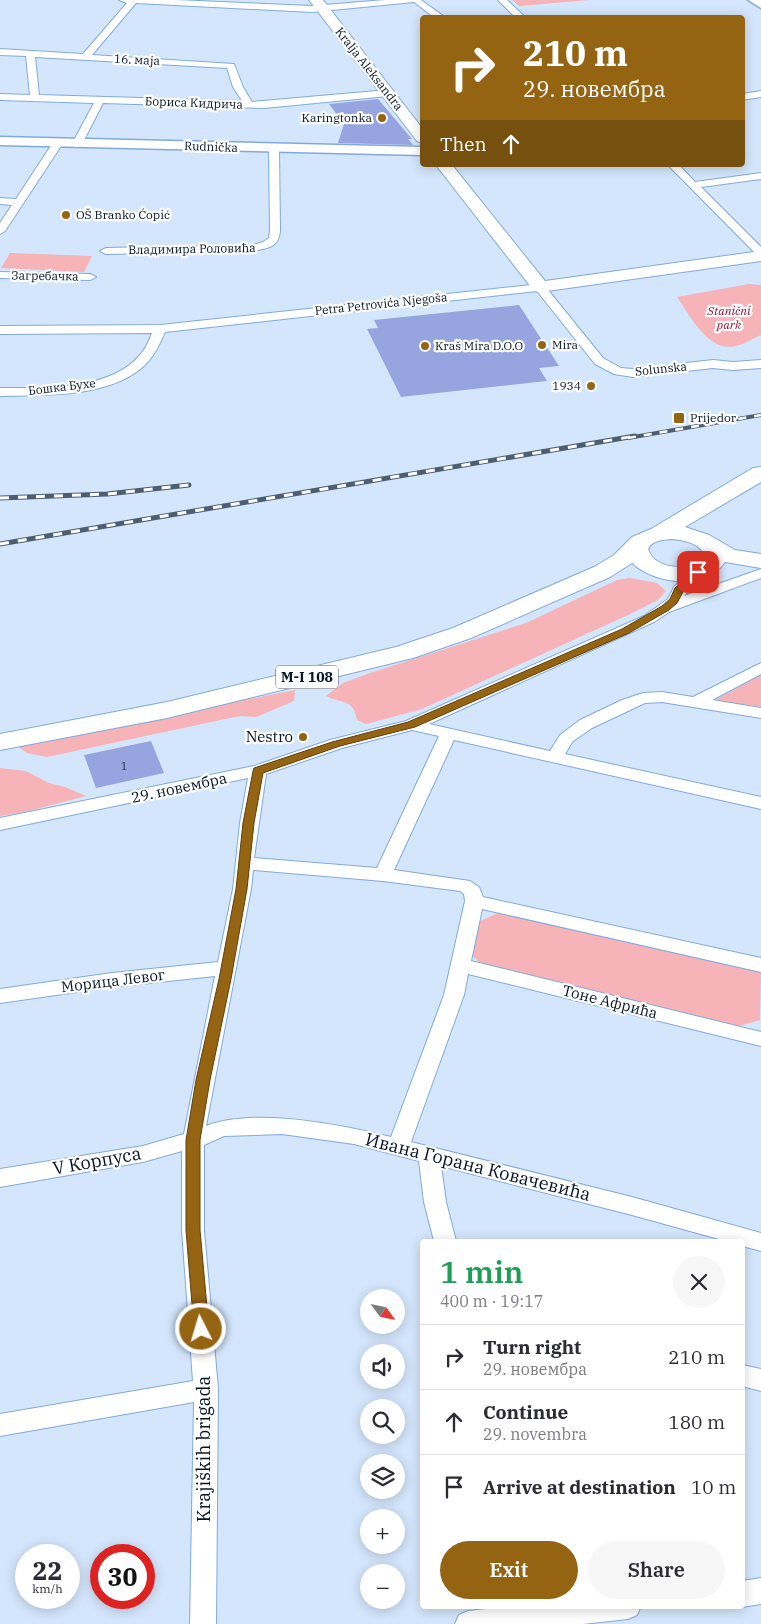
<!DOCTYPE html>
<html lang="en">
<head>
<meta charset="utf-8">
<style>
	:root { --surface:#fff; --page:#f7f7f7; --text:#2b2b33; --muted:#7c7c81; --line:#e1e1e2; --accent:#946413 }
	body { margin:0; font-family:"IBM Plex Serif",serif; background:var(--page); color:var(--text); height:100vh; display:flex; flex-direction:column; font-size:19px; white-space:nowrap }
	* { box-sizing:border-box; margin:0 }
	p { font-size:16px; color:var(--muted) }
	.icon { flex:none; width:28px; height:28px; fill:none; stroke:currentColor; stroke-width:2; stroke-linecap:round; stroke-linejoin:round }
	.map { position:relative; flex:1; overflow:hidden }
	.panel { position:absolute; left:420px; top:1239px; width:325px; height:370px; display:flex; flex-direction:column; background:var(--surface); border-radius:5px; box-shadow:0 2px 12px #0003 }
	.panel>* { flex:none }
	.top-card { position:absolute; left:420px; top:15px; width:325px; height:152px; border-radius:5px; box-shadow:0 2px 12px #0003; background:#946413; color:#fff; overflow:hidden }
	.needle { width:32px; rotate:123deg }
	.fabs { position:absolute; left:360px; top:1289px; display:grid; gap:10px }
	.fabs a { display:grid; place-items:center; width:45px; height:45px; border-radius:50%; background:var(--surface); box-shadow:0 2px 12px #0003; font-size:25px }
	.speed { position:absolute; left:15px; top:1544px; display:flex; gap:10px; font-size:25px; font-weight:700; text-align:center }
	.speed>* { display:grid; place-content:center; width:65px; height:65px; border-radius:50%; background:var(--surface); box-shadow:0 2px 12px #0003; line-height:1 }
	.speed small { font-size:12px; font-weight:400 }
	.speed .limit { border:8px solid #d22; background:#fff; color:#111 }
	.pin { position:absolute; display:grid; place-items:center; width:42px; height:42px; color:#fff; margin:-21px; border-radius:10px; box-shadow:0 2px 8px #0006 }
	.me { position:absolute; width:55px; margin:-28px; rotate:355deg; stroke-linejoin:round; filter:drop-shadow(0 0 4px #0008) }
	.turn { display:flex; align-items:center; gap:18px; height:105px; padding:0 20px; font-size:22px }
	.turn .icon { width:65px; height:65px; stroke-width:2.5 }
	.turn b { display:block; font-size:35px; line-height:42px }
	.then { display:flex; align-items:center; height:48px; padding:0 20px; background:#0003; gap:10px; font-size:19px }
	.round { display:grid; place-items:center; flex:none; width:52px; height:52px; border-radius:26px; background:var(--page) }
	.head { display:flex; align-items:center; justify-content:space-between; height:85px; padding:0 20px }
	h1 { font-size:30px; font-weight:600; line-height:38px; color:#1e9e55 }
	.action { display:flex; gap:10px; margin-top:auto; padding:10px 20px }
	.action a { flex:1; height:58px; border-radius:30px; background:var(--accent); color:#fff; font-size:20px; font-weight:600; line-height:58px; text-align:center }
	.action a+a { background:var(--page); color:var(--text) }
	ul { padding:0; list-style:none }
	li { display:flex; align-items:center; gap:15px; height:65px; padding:0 20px; border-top:1px solid var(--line) }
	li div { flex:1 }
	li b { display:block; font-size:19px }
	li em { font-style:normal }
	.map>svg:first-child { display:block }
	.green { fill:#f6b3b8 }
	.building { fill:#96a4e0 }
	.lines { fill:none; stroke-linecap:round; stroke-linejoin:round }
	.street-casing { stroke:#80aade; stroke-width:2 }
	.secondary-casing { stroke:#80aade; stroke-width:3 }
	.primary-casing { stroke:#80aade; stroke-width:2 }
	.street { fill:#fff; fill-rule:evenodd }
	.secondary { fill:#fff; fill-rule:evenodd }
	.primary { fill:#fff; fill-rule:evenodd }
	.rail-far1-casing { stroke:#4e5e71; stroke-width:4 }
	.rail-casing { stroke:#4e5e71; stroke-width:5 }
	.rail-far1 { stroke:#fff; stroke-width:2.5; stroke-dasharray:8; stroke-linecap:butt }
	.rail { stroke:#fff; stroke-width:3; stroke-dasharray:9; stroke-linecap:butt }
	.route { fill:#946413; stroke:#60410c }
	.poi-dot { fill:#946413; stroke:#fff; stroke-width:2 }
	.labels { text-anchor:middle; stroke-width:4.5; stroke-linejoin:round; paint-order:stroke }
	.far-street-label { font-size:12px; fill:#051426; stroke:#fff }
	.far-poi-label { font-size:12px; fill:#051426; stroke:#fff; text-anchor:start }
	.far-park-label { font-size:12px; font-style:italic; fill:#951636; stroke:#fff }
	.number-label { font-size:12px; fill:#293854 }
	.shield { fill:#fff; stroke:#505a67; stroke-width:1 }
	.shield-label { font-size:14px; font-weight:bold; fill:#051426 }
	.poi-label { font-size:15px; fill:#051426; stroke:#fff; text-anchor:end }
	.street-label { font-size:15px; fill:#051426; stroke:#fff }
	.near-street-label { font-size:18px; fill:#051426; stroke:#fff }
</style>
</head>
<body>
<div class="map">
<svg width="761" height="1624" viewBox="0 0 761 1624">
	<rect width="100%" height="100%" fill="#d4e6fc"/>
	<path class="green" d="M512 0H589L519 6Z
		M10 253 92 256 84 272 1 268Z
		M749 284 761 285V335C753 338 745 344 736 346 708 353 690 315 677 297Z
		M630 578 657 583 666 591 658 600 628 615 422 709 366 724 357 720C353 698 342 704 326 696L343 683 370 673 526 623 617 580Z
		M761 675V707L715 700Z
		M295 690 294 701 256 717 241 716 230 718 47 757 27 753 17 746Z
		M0 768 26 771 49 783 65 787 86 796 25 812 0 816Z
		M498 913 755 968 761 973 760 1020 739 1026 481 964 469 952 476 923Z"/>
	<path class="building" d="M378 99 412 139H408L413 145 338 143 344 124 329 104Z
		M519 305 559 366 539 368 547 381 401 397 367 329 378 328 374 320Z
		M151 741 164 773 96 788 84 755Z"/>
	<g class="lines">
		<g class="street-casing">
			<path id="street" d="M119 0H176L312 6 385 0H421L446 18H435L414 2 312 12 136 3 92 55 234 64 243 87 252 102 388 90 393 93 388 96 264 108 103 103 82 144 77 147 72 144 94 103 0 100V94L30 95 26 56 0 55V49L83 54 127 3ZM35 57 227 68 233 87 242 101 39 95Z
				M498 0H507L526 18H516Z
				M761 91V97L742 100V94Z
				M58 140 63 143 5 231 0 234V223L12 205 0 204V198L16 199 54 141Z
				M274 146 279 149 280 230C279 248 268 248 253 251L106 254 100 251 106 248 253 245 263 242 269 238 270 230 269 149Z
				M668 165H679L695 182 761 173V179L701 187 761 247V256L757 255Z
				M0 272 90 274 96 277 90 280 0 278Z
				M540 284 544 285 603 358 621 368 633 369 713 360 733 362 761 360V368L733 370 713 368 633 377 614 374 595 364 537 291 165 332C160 344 154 356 145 365 110 398 45 395 0 396V388C42 388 109 391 139 356 145 350 149 341 152 333L0 334V326L160 325Z
				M698 568 703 569 705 572 684 596 761 569V578L669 612 654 622 429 724 550 751 560 735 580 720 622 700 643 693 662 692 693 697 761 663V674L712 700 761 708V718L662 702 645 703 592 728 572 742 565 754 761 797V809L454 740 394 870 470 881 479 887 483 897 761 958V972L482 909 471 961 761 1032V1046L468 974 464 995 411 1142 632 1197 761 1233V1251L742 1246V1241H726L632 1215 441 1166 446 1202 456 1241H434L424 1202 419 1161 354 1144 282 1134 224 1136 204 1145V1230L218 1389 216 1624H190L194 1402 0 1436V1414L193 1381 182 1230V1151L143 1162 0 1187V1169L143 1146 184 1134 215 976 112 987 0 1003V989L112 973 218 962 233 889 240 823 248 778 0 830V818L254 766 330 740 406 721 644 616 668 599 674 587 693 569ZM412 730 439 736 377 868 254 858 266 774 342 748ZM253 870 383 881 460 891 464 894 465 901 444 995 391 1137C343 1125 253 1107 206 1126L251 889Z
				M742 1365 761 1369V1391L742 1386Z
				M761 1578V1604L742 1607 741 1606H742V1581Z
				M510 1606H641L637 1615 628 1619 583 1624H455L459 1615 468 1611Z"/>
		</g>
		<g class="secondary-casing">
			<path id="secondary" d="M748 0H761V8Z
				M0 137 422 147V155L0 145Z"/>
		</g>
		<g class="primary-casing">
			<path id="primary" d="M309 0H323L422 128V143L417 141Z
				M436 165H452L545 281 761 251V261L540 292 534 291Z
				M761 467V482L685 527 709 535 735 550 761 554V568L725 562C705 591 655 584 632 563L610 577 471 638 413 658 167 718 0 750V734L167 702 396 647 453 628 594 567 614 555 632 537 651 529 753 468ZM672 539C683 540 699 543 704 554L703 559C687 571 655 570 648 549 652 540 663 540 672 539Z"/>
		</g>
		<use href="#street" class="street"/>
		<use href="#secondary" class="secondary"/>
		<use href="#primary" class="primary"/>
		<g class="rail-far1-casing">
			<path id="rail-far1" d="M628 438 761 415"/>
		</g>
		<g class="rail-casing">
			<path id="rail" d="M0 498 107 494 189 485
				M0 544 635 436"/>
		</g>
		<use href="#rail-far1" class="rail-far1"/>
		<use href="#rail" class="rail"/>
	</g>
	<path class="route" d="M698 569 702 572 683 592 677 603 669 610 629 633 415 727 340 746 263 773 254 823 247 889 231 979 210 1080 200 1140V1230L209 1329 207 1334 201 1336 196 1334 194 1329 186 1230V1140L196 1080 219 979 236 889 243 823 253 771 254 768 332 742 408 722 622 629 662 606 670 599 675 588 694 570Z"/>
	<g class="poi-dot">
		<circle cx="382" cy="118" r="5"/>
		<circle cx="66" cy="215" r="5"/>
		<circle cx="542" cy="345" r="5"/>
		<circle cx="425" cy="346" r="5"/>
		<circle cx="591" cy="386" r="5"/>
		<rect x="673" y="412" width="12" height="12" rx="2.5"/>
		<circle cx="303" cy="737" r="5"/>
	</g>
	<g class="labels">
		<g class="far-street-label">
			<text transform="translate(137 60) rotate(3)" y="4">16. маја</text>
			<text transform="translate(369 69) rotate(52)" y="4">Kralja Aleksandra</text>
			<text transform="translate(194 103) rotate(2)" y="4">Бориса Kидрича</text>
			<text transform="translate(211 147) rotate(2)" y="4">Rudnička</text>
			<text transform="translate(192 249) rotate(-1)" y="4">Владимира Роловића</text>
			<text transform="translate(45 276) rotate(1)" y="4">Загребачка</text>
			<text transform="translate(381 304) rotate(-6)" y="4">Petra Petrovića Njegoša</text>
			<text transform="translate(661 369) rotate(-6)" y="4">Solunska</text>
			<text transform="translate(62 387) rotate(-7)" y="4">Бошка Бухе</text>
		</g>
		<g class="far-poi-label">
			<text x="372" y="122" text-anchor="end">Karingtonka</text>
			<text x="76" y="219">OŠ Branko Ćopić</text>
			<text x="552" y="349">Mira</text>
			<text x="435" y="350">Kraš Mira D.O.O</text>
			<text x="581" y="390" text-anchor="end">1934</text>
			<text x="690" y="422">Prijedor</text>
		</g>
		<g class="far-park-label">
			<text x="729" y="315">Stanični<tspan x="729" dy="14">park</tspan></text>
		</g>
		<g class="number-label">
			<text x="124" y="770">1</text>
		</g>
		<rect class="shield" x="276" y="665.5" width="62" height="23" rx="4"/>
		<g class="shield-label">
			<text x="307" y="682">M-I 108</text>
		</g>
		<g class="poi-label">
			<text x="293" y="742">Nestro</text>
		</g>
		<g class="street-label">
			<text transform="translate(179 788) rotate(-12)" y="5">29. новембра</text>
			<text transform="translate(113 981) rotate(-7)" y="5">Морица Левог</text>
			<text transform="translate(610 1002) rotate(14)" y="5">Тоне Афрића</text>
		</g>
		<g class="near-street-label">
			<text transform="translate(97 1161) rotate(-10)" y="6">V Корпуса</text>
			<text transform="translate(478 1167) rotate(14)" y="6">Ивана Горана Ковачевића</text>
			<text transform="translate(204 1449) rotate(-90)" y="6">Krajiških brigada</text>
		</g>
	</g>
</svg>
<div class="fabs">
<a><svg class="needle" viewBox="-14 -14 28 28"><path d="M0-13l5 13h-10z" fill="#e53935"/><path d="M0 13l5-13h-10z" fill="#7c7c81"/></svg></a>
<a><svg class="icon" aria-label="sound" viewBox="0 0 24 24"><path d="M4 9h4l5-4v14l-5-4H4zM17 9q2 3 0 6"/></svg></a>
<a><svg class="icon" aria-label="search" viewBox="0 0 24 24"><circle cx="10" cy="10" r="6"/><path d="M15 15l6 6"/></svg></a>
<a><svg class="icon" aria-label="layers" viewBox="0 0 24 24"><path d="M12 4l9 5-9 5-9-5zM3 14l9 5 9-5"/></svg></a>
<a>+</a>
<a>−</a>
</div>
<div class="speed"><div>22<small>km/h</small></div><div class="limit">30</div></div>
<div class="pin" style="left:698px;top:572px;background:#d93025"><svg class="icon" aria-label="arrive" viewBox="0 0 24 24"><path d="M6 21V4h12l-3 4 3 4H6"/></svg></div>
<svg class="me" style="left:201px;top:1329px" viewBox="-20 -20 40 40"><circle r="17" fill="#946413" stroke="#fff" stroke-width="3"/><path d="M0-11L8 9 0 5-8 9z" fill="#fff"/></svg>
<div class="top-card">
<div class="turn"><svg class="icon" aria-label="right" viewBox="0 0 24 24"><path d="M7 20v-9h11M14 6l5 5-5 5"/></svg><div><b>210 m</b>29. новембра</div></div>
<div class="then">Then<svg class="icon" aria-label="ahead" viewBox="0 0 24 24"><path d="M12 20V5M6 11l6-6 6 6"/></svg></div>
</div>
<section class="panel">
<div class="head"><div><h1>1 min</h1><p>400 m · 19:17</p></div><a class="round"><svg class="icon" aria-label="close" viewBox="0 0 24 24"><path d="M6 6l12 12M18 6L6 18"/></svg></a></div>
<ul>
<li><svg class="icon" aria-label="right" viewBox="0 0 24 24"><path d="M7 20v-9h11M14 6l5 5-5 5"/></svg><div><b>Turn right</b><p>29. новембра</p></div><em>210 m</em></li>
<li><svg class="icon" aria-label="ahead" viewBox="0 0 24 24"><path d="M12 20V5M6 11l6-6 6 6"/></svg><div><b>Continue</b><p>29. novembra</p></div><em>180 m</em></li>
<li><svg class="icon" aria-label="arrive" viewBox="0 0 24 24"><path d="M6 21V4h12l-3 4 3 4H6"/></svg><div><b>Arrive at destination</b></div><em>10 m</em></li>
</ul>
<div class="action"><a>Exit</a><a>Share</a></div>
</section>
</div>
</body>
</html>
